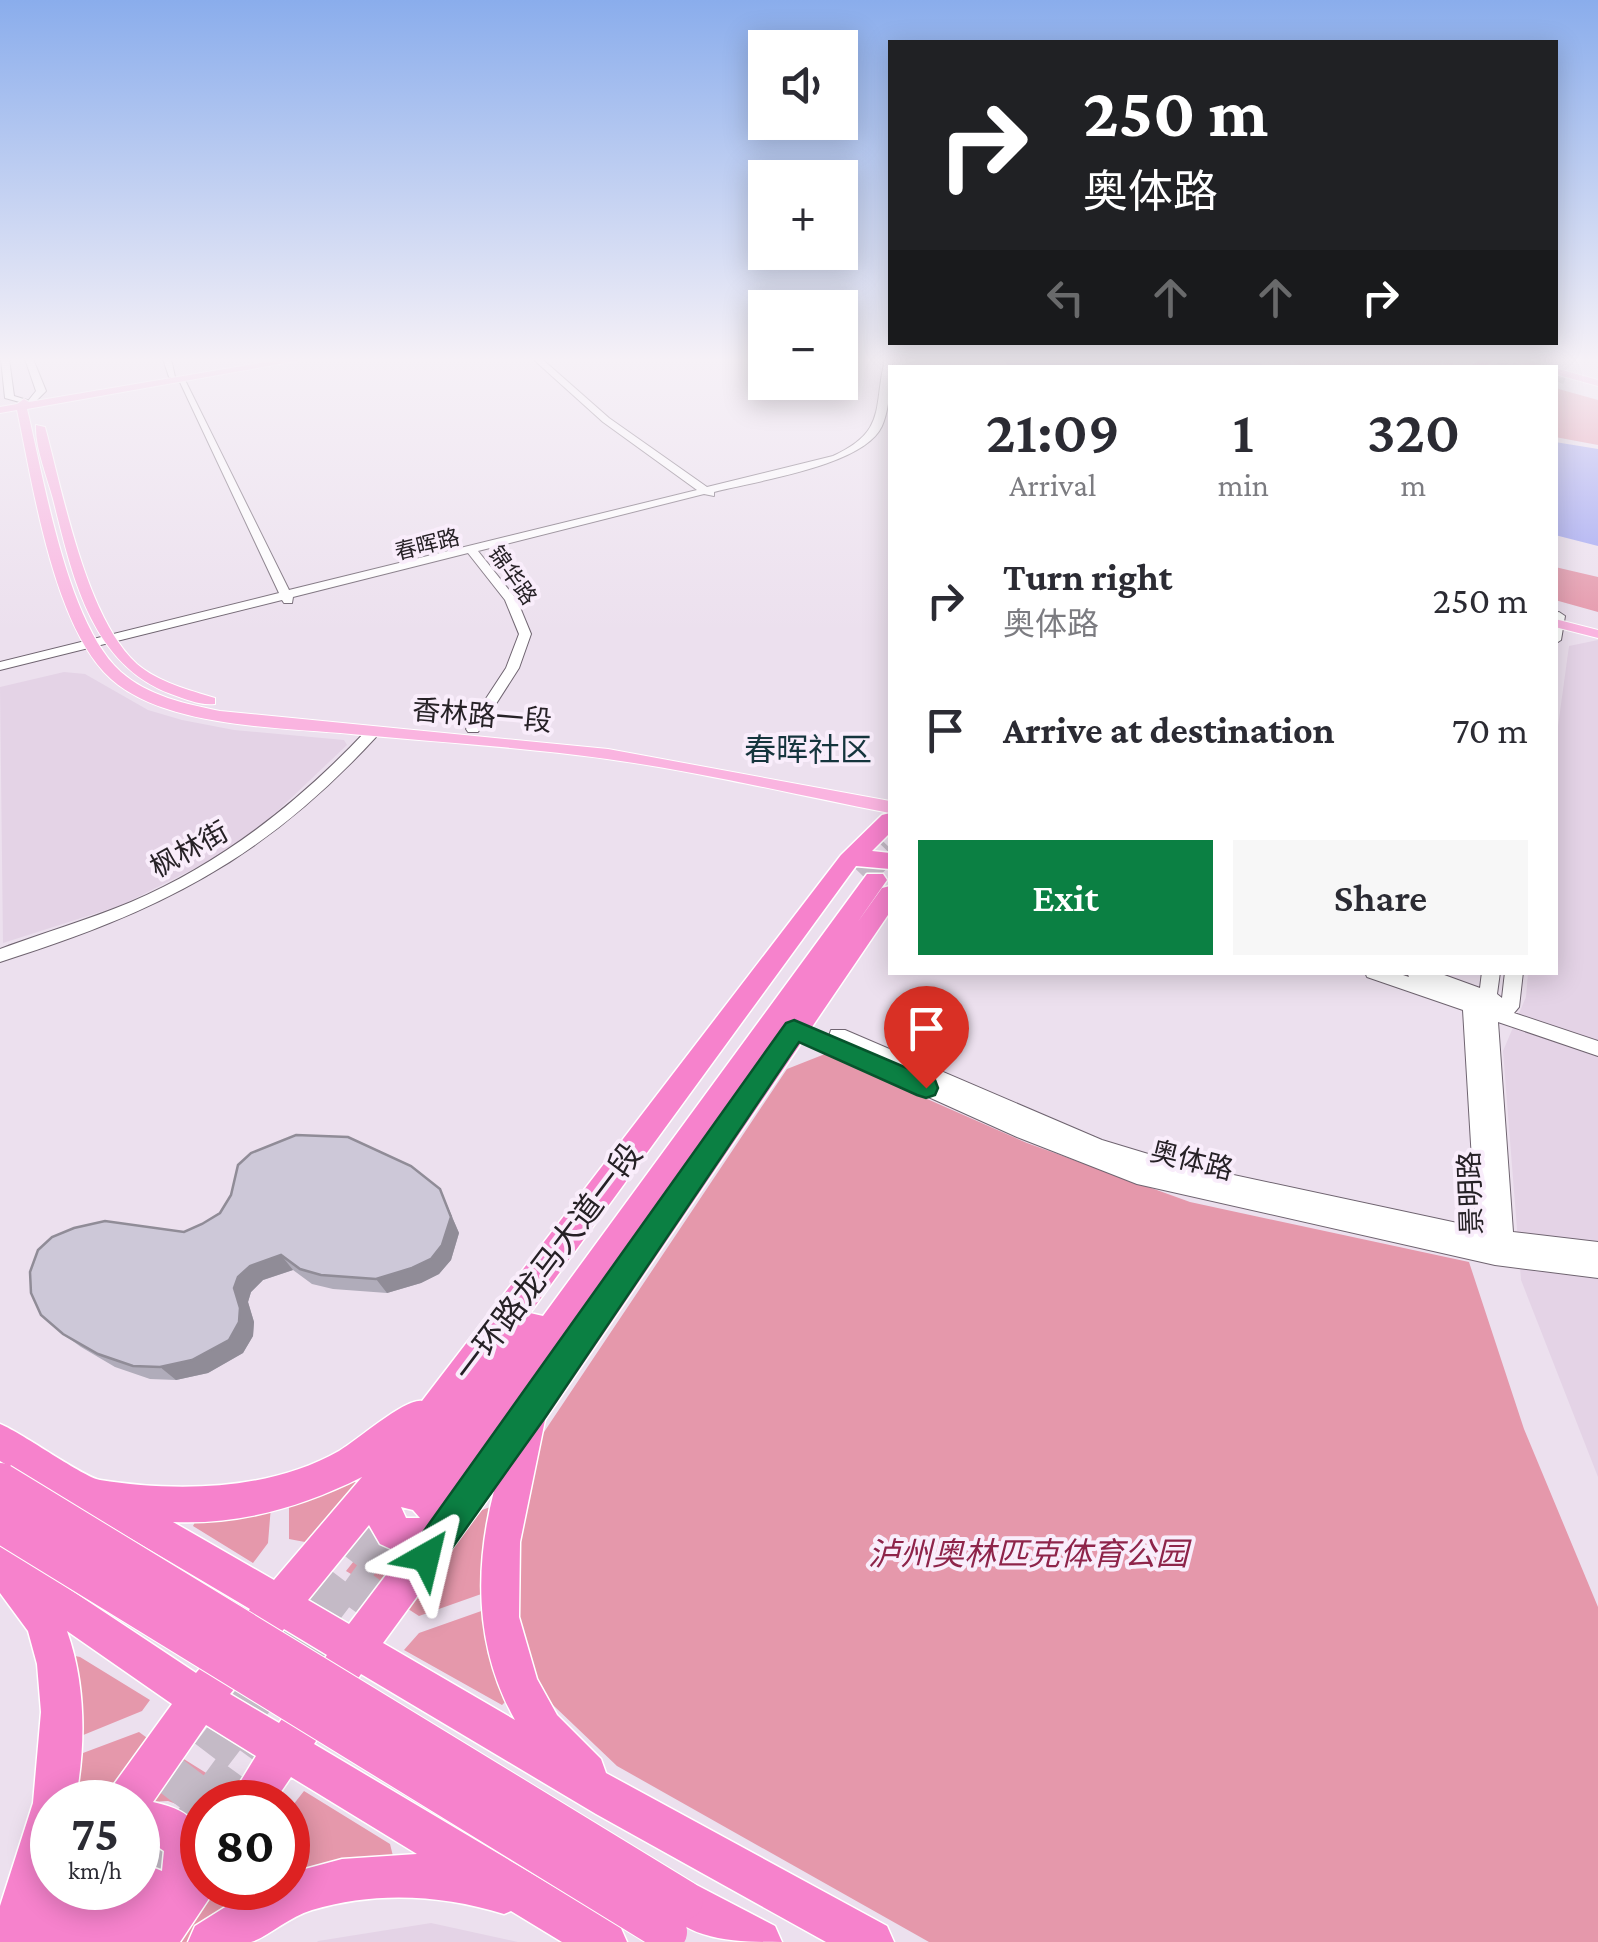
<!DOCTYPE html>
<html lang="en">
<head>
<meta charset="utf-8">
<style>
	:root { --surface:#fff; --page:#f7f7f7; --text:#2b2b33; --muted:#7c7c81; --accent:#0b8043 }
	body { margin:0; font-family:"Crimson Pro","Noto Sans SC",serif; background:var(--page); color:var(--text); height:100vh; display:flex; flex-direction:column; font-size:38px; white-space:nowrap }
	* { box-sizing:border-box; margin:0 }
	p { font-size:32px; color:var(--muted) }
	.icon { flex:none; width:55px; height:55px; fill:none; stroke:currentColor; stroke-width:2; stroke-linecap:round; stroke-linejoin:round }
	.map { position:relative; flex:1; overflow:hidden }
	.side { position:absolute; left:888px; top:365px; width:670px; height:610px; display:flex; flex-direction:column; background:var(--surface); border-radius:0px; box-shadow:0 5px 25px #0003 }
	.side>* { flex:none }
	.banner { position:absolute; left:888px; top:40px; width:670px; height:305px; border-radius:0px; box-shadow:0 5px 25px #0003; background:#202124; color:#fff; overflow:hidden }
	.tools { position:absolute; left:748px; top:30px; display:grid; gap:20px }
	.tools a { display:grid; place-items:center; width:110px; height:110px; border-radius:0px; background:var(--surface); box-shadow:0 5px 25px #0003; font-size:50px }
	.speed { position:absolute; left:30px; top:1780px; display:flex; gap:20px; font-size:50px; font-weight:700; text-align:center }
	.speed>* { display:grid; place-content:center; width:130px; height:130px; border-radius:50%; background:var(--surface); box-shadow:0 5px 25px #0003; line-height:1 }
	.speed small { font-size:25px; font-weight:400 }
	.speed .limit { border:15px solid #d22; background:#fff; color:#111 }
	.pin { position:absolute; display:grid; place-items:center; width:85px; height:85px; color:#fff; margin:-102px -42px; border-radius:50% 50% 50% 0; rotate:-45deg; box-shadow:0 0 10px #0007 }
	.pin .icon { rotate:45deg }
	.me { position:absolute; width:110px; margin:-55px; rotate:37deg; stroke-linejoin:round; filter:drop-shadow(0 0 8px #0008) }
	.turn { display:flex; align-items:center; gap:35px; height:210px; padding:0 30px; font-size:45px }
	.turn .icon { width:130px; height:130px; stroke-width:2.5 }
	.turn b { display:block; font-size:70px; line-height:85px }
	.lanes { display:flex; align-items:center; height:95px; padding:0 30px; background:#0003; justify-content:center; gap:50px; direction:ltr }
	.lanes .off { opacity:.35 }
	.eta { display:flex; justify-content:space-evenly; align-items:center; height:170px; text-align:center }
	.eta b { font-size:60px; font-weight:600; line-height:70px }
	.action { display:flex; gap:20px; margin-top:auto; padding:20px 30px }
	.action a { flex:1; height:115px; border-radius:0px; background:var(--accent); color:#fff; font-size:40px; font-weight:600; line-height:115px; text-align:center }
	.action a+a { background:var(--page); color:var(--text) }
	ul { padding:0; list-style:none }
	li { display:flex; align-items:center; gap:30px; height:130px; padding:0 30px }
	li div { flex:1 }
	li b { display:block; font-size:38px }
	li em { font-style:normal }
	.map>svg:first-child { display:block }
	.built { fill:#e4d3e6 }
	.green { fill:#e598ab }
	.water { fill:#9ea3f2 }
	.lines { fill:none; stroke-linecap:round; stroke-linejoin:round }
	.major-tunnel { stroke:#c4bac6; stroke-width:11; stroke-dasharray:11 5; stroke-linecap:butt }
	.highway-tunnel-far1 { stroke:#c4bac6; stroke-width:24; stroke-dasharray:24 11; stroke-linecap:butt }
	.highway-tunnel { stroke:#c4bac6; stroke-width:40; stroke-dasharray:40 20; stroke-linecap:butt }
	.minor-casing { stroke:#6f6470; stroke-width:2 }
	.major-casing { stroke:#fff; stroke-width:2 }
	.highway-casing { stroke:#fff; stroke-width:3 }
	.minor { fill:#fff; fill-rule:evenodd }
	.major { fill:#fab4e0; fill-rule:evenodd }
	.highway { fill:#f682cc; fill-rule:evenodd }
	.highway-bridge-casing { stroke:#fff; stroke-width:42; stroke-linecap:butt }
	.highway-bridge { stroke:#f682cc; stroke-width:40 }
	.wall { fill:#b0acba }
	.shaded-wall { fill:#908c97 }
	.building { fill:#cdc8d8; stroke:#908c97; stroke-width:2.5 }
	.route { fill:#0b8043; stroke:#07532c; stroke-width:2.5 }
	.labels { text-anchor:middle; stroke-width:8; stroke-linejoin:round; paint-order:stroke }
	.far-street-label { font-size:22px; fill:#262126; stroke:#f9edfb }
	.street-label { font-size:28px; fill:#262126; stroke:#f9edfb }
	.quarter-label { font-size:32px; fill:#15353d; stroke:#f9edfb }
	.near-street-label { font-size:32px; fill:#262126; stroke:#f9edfb }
	.near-park-label { font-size:32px; font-style:italic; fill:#8e244a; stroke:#f9edfb }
</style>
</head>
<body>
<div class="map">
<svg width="1598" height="1942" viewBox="0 0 1598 1942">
	<rect width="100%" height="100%" fill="#ece0ee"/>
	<path class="built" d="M1598 640V1477L1521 1280 1503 1051 1526 997 1528 973 1555 972V748L1569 646Z
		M64 672 85 674 148 710 182 720 234 730 344 740 347 745 269 819 217 857 122 905 3 943 0 687Z
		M431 1923 518 1942H317L318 1941Z"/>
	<path class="green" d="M1285 359H1440L1442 361 1437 368 1306 367Z
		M1555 388 1598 400V445L1555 437Z
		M1555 567 1598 577V612L1555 600Z
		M825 1054 1027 1143 1190 1202 1469 1262 1524 1429 1598 1607V1942H929L617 1766 534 1687 506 1590 542 1435 787 1069Z
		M363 1473 361 1481 305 1542 289 1539V1501Z
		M271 1506 268 1543 253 1563 193 1526 196 1520Z
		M493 1506 487 1592 419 1616 405 1607 482 1510Z
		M373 1537 406 1549 381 1592 346 1571Z
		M487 1609 509 1698 502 1705 404 1650 419 1633Z
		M75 1656 80 1657 150 1700 142 1711 76 1738 69 1659Z
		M139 1732 150 1740 106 1802H64L75 1756Z
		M179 1756 211 1776 190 1809 168 1801 149 1802Z
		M304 1791 390 1844 393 1856 295 1878 292 1815 293 1805Z
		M211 1888H275L225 1915 193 1942H176Z"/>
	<path class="water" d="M1004 359H1247L1270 367 1009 368Z
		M1555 442 1598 449V546L1555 535Z"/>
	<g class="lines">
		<path class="major-tunnel" d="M1498 359 1527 368
			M1555 375 1566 379"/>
		<path class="highway-tunnel-far1" d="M863 876 890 848"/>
		<path class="highway-tunnel" d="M209 1802 412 1524
			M138 1851 396 1513
			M147 1887 202 1811"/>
		<g class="minor-casing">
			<path id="minor" d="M1 359H9L14 396 27 400V404L5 398Z
				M25 359H33L46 391 33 404 28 401 36 391Z
				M163 359H171L175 377H169Z
				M533 359H542L609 418 707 487 833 456C887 431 873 409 885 359H893C889 379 891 406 882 426 864 466 755 481 714 492V496L704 494 478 551 517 600 531 634 519 668 478 732H468L466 729 506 668 519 634 505 600 468 553 293 597 292 603H284L282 600 0 670V662L279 593 178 378 185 380 289 590 697 490 603 422Z
				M1559 612 1565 616 1561 640 1555 644V613Z
				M371 730 378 734 376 737C262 861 158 912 0 962V949C43 933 88 920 131 902 222 863 298 803 366 731Z
				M1365 972H1394L1445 989 1409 977 1407 972H1436L1480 988 1482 972H1500L1497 994 1502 998 1505 972H1523L1519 1007 1514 1013 1598 1041V1056L1498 1022 1513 1232 1598 1242V1278L1495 1265 1137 1184 1017 1137 789 1034 786 1029 789 1024 795 1022 829 1036 831 1030H845L1102 1140 1178 1163 1476 1227 1463 1010 1367 977Z"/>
		</g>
		<g class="major-casing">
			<path id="major" d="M284 359H308L27 409C44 479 67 624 121 672 148 696 186 704 220 711L608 749 890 801V813C796 795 702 772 607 759 522 747 436 742 351 734 280 727 166 728 111 679 53 627 33 484 17 410L0 413V407L17 404 24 399 29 402Z
				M1443 359H1453L1454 368H1444Z
				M1510 359H1526L1548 368H1531Z
				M1555 368 1598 380V386L1555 374Z
				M36 425 45 427C63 493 86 618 137 664 158 682 189 690 215 698V704C201 706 185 699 171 694 90 664 72 574 53 499 47 476 35 447 36 425Z
				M1555 619 1598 630V638L1555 627Z"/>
		</g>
		<g class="highway-casing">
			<path id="highway" d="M1480 359H1495L1484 368H1468Z
				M890 813V833L872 851 890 853V869L856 866 530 1313 543 1316 867 874H883L887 880 857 923 882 888 890 886V912L545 1420 520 1542 519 1617 537 1679 557 1715 601 1759 606 1773 887 1926 894 1942H826L596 1814 361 1674 314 1744 620 1926 627 1942H562L511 1911 504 1914C442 1895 376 1891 312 1910 288 1917 270 1936 251 1942 234 1942 206 1942 188 1942L195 1926 254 1889 288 1888 290 1873 342 1859 417 1854 291 1777 274 1802H228L256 1756 206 1725 153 1802C209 1814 202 1839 202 1888H216L180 1942H0V1906L33 1803 41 1712 37 1664 28 1631 0 1593V1543L196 1673 250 1609 0 1461V1424C24 1434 83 1477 100 1480 176 1492 269 1491 339 1451 358 1440 405 1398 422 1401L841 855 882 815ZM362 1477 274 1580 173 1522C240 1525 302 1507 362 1477ZM494 1491C474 1569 475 1648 515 1720L383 1643ZM401 1507 413 1510 420 1518H406ZM369 1525 380 1544 402 1554 349 1624 308 1600ZM284 1629 327 1655 279 1723 230 1694ZM67 1631 172 1704 112 1787 106 1802H138V1845H155L164 1851 162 1871 147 1865 138 1869V1888H52V1802H75C86 1747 86 1684 67 1631Z
				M683 1878 775 1926 782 1942C739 1942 680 1942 661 1900L667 1884Z"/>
		</g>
		<use href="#minor" class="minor"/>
		<use href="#major" class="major"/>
		<use href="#highway" class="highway"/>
		<g class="highway-bridge-casing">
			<path id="highway-bridge" d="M0 1483 683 1900
				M0 1522 667 1932"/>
		</g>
		<use href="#highway-bridge" class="highway-bridge"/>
	</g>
	<path class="wall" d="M440 1189 459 1233 451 1260 439 1274 421 1283 387 1293 333 1289 312 1284 293 1270 263 1280 251 1292 248 1302 254 1322 253 1336 243 1353 208 1373 176 1380 150 1379 115 1367 81 1347 63 1334 184 1232Z"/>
	<path class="shaded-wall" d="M440 1189 459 1233 451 1260 439 1274 421 1283 387 1293 376 1279Z
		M281 1255 293 1270 263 1280 251 1292 248 1302 254 1322 253 1336 243 1353 208 1373 176 1380 160 1367 234 1288 238 1277 250 1266Z"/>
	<path class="building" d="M296 1135 348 1137 411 1166 440 1189 451 1217 442 1245 431 1259 412 1268 376 1279 321 1275 300 1269 281 1255 250 1266 238 1277 234 1288 240 1308 239 1322 229 1340 192 1360 160 1367 133 1366 98 1354 63 1334 41 1315 31 1293 30 1272 38 1250 52 1237 74 1228 105 1221 184 1232 202 1224 220 1213 231 1195 238 1165 251 1153Z"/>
	<linearGradient id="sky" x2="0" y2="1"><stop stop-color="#8aadec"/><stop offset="0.57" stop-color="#f6f1f7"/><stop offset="1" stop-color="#f6f1f7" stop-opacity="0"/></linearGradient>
	<rect width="1598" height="631" fill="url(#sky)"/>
	<path class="route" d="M794 1020 935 1080 938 1088 935 1095 926 1098 917 1095 799 1042 544 1419 437 1569 426 1574 414 1569 409 1557 414 1545 786 1023Z"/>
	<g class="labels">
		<g class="far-street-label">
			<text transform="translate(427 544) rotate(-14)" y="8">春晖路</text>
			<text transform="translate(513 575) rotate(55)" y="8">锦华路</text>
		</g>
		<g class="street-label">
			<text transform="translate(482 715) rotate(5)" y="10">香林路一段</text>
			<text transform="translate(189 849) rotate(-29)" y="10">枫林街</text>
			<text transform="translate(1192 1160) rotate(14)" y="10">奥体路</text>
			<text transform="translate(1470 1193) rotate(-92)" y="10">景明路</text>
		</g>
		<g class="quarter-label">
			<text x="808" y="761">春晖社区</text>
		</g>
		<g class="near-street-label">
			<text transform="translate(548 1262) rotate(-53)" y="11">一环路龙马大道一段</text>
		</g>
		<g class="near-park-label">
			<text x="1028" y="1565">泸州奥林匹克体育公园</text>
		</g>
	</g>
</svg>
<div class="tools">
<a><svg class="icon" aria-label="sound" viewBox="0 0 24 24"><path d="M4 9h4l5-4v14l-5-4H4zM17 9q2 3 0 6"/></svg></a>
<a>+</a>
<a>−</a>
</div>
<div class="speed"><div>75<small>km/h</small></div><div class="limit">80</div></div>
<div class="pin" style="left:926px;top:1088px;background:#d93025"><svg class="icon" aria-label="arrive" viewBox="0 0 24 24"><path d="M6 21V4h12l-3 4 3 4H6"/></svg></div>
<svg class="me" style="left:426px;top:1557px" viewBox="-20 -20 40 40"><path d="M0-17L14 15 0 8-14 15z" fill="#0b8043" stroke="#fff" stroke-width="4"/></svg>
<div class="banner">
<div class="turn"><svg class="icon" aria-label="right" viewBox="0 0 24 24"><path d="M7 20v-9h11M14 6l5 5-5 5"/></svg><div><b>250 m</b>奥体路</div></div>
<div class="lanes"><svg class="icon off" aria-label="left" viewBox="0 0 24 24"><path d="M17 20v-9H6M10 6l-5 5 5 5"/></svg><svg class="icon off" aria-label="ahead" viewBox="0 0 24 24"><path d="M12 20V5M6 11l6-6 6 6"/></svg><svg class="icon off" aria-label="ahead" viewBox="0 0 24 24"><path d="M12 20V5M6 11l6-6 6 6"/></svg><svg class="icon" aria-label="right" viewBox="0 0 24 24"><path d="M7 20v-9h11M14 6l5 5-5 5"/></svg></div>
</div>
<section class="side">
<div class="eta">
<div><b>21:09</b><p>Arrival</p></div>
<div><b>1</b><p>min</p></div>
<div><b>320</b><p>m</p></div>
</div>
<ul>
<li><svg class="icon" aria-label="right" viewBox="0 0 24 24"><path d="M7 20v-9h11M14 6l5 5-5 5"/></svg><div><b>Turn right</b><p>奥体路</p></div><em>250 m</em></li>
<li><svg class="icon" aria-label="arrive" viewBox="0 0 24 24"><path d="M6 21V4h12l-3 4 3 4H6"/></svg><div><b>Arrive at destination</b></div><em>70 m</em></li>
</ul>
<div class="action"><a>Exit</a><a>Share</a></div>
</section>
</div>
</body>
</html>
